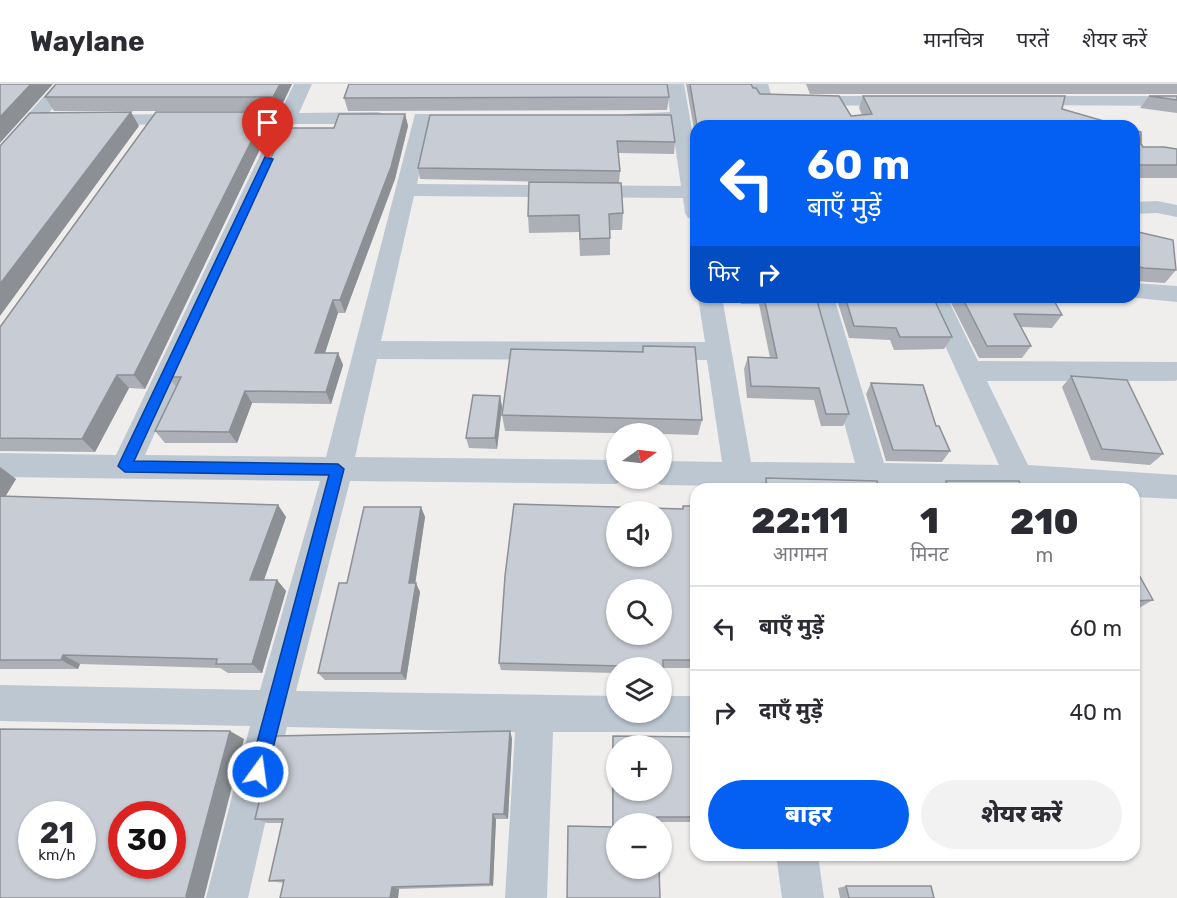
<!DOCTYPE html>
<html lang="hi">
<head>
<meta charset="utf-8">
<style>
	:root { --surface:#fff; --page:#f2f2f3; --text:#2b2b33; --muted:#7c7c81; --line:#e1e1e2; --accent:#0460f3 }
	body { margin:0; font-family:Rubik,"Noto Sans Devanagari",sans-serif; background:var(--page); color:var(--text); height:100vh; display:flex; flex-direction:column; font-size:22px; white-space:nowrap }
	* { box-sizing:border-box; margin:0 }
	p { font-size:20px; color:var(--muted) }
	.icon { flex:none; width:33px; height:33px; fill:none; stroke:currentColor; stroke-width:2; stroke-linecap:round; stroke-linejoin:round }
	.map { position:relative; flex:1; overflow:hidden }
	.panel { position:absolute; left:690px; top:399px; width:450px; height:378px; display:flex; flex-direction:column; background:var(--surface); border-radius:18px; box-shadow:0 2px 4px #0004 }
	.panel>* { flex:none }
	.hud { position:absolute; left:690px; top:36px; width:450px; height:183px; border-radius:18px; box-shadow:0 2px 4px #0004; background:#0460f3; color:#fff; overflow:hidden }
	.needle { width:39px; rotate:76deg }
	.tools { position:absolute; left:606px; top:339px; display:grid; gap:12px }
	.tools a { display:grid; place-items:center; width:66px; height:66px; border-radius:50%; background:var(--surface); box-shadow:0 2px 4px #0004; font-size:30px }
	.speed { position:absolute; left:18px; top:717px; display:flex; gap:12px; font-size:30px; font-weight:700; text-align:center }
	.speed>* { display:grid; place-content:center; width:78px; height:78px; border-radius:50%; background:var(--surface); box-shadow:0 2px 4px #0004; line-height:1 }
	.speed small { font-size:15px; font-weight:400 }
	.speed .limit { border:9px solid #d22; background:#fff; color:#111 }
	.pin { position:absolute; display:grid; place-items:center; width:51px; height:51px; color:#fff; margin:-62px -26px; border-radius:50% 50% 50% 0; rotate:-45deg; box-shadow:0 0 6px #0007 }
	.pin .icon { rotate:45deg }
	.me { position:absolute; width:66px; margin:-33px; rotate:14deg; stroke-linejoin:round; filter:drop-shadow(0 0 4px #0008) }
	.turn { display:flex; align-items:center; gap:21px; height:126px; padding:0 18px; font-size:27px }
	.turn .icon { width:78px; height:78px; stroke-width:2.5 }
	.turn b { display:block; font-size:42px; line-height:51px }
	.then { display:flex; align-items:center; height:57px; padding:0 18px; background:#0003; gap:12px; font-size:22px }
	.eta { display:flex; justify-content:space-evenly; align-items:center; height:102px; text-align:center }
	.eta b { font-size:36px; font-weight:800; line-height:42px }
	.action { display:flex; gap:12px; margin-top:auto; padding:12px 18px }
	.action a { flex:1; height:69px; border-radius:36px; background:var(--accent); color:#fff; font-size:24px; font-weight:800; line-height:69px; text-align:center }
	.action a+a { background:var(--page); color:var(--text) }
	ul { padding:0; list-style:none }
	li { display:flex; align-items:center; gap:18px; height:84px; padding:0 18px; border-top:2px solid var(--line) }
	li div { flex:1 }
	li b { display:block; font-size:22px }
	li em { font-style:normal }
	header { display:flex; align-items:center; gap:36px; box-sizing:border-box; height:84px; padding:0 30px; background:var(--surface); border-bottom:2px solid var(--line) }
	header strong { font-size:28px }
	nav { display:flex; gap:33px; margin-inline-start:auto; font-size:21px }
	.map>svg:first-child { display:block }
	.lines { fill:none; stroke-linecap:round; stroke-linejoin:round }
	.minor { fill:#bcc7d2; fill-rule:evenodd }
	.wall { fill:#acafb6 }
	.shaded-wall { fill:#8c8f94 }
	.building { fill:#c8ccd4; stroke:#8c8f94; stroke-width:1.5; fill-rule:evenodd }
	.route { fill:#0460f3; stroke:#033e9e; stroke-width:1.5 }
</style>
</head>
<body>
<header>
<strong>Waylane</strong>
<nav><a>मानचित्र</a><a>परतें</a><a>शेयर करें</a></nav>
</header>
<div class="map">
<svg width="1177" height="814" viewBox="0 0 1177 814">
	<rect width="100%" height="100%" fill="#f0eded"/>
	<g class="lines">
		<path class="minor" d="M55 0H74L7 77 0 79V61Z
			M294 0H312L299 29 378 28 385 30 387 34 385 38 378 40H294L145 371 326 373 415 30H429L431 34 417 100 681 102 672 40 626 38 624 34 626 30 670 28 666 0H684L696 69V135L688 134 685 129 683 114 414 112 381 257 705 258 698 213H722L751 378 855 379 810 213H834L884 379 999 381 923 213H947L978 277 1177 278V296L1175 297H987L1028 381 1177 391V415L1134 413V405H862L755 402 756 405H726V402L662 401 652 397 650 394H662V377L722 378 707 276 377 275 355 373 616 376V394H627L616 400 350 397 296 607 616 612V628H662V612H696V648H553L547 814H505L515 648 287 643 248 814H206L250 642 0 637V601L260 606 320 397 0 393V369L116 371 275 40 93 41 86 39 84 35 86 31 280 29Z
			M750 0H768L781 42H763Z
			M802 12H901L907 13 910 17 907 21 901 22 796 21 793 17 796 13Z
			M1024 12H1177V22L1018 21 1015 17 1018 13Z
			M1157 117 1177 121V133L1157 129 1134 130V118Z
			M1134 199 1177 202V218L1127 213H1134Z
			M776 771H818L824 814H782Z"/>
	</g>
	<path class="wall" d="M56 0H292L279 27H54L45 13Z
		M686 0H751L753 4 760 10 851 32 862 31 859 24 863 12 1062 25 1121 42H696V57Z
		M806 0H1177V10H810Z
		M1149 12H1177V29L1140 24Z
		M669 13 667 26 348 27 344 14Z
		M405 30 408 42 395 95 345 229H338L325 269H338L343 281 331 320 252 319 237 359H165L155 347 176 303 168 293 334 44Z
		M430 31 675 58 674 70 618 69 620 87 619 99 623 129 622 146H610V171L580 172 579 148 529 149 528 132 593 99 420 95 418 84Z
		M271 42 145 305 129 304 95 368 0 367V243Z
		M1134 46 1141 60 1143 63 1177 65V94H1134Z
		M1134 147 1176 186 1165 199 1134 197Z
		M739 213H816L849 330 843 342H821L814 316 747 314 744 285 748 273 770 274 759 220H741Z
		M836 213H933L952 253 944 265 894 266 890 256 849 254Z
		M948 213H1052L1062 231 1052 244 1021 243 1031 262 1022 274H979Z
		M643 262 702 336 698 351 662 350 505 347 502 331 642 268Z
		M1071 292 1163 370 1150 381 1091 376 1062 303Z
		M871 299 936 342 950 367 942 378 886 377 866 310Z
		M500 312 502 323 497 365 469 364 466 354Z
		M0 383 16 395 5 413 278 421 286 433 264 496H277L286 507 262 589H228L220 584 80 580 78 585H0Z
		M766 394 879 405H762Z
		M946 397 1022 405H940Z
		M683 422H696V584H663L662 588V584H616V589L501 586 499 579 683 425Z
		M421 423 425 433 415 499 420 508 406 596H325L318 589 347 499Z
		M1134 482 1153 516 1139 524H1134Z
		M613 652 696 653V738H657L616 784 612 743V660Z
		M512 654 508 735H496L493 802 399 805 398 814H280L284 799 269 797 282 739H267L255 735Z
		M846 802 934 814H840L838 804Z"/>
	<path class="shaded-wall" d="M31 0H53L0 59V33Z
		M280 0H292L279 27 273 13Z
		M131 28 139 42 0 232V200Z
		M266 28 271 42 145 305 134 291Z
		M405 30 408 42 395 95 345 229 340 216Z
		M333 216 338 229 321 281 315 269Z
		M338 269 343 281 331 320 326 308Z
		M117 291 129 304 95 368 82 355Z
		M245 307 252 319 237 359 229 348Z
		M500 312 502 323 497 365 495 354Z
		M0 383 16 395 0 421Z
		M278 421 286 433 260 507 250 496Z
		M421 423 425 433 414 508 409 499Z
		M277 496 286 507 262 589 252 580Z
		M416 499 420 508 406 596 401 589Z
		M63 571 80 580 78 585 61 576Z
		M230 647 244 655 204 814H187L186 812Z
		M510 647 512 654 508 735 504 730Z
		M493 730 496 735 493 802 490 800Z
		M392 803 399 805 398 814H390Z"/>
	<path class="building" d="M0 0H31L0 33Z
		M56 0H280L273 13H45Z
		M349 0H667L669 13 344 14Z
		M690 0H751L753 4H756L760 10 839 12 851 32 872 30 863 12H1065L1062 25 1121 42H697Z
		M1149 12H1177V16Z
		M131 28 0 200V62L30 29Z
		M156 28H266L134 291H117L82 355 0 354V243Z
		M339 30H405L391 83 340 216H333L315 269H338L326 308 245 307 229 348 155 347 181 293H168L285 44H334Z
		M430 31H671L675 58 617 57 620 87 418 84Z
		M1134 46 1141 48V60L1143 63H1164L1177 65V81H1134Z
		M529 98 621 99 623 129 609 130 610 154 580 155 579 131 528 132Z
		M1134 147 1173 156 1176 186 1144 184 1134 182Z
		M764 213H816L849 330H826L819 304 751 302 748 273 777 274Z
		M845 213H933L952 253H900L896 244 854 242Z
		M962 213H1052L1062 231 1014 230 1031 262H987Z
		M643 262 695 263 702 336 502 331 511 265 643 268Z
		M1071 292 1127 296 1163 370 1102 365Z
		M871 299 923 301 936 342H939L950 367 893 366Z
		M473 311 500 312 495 354H466Z
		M766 394 877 397 879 405H767Z
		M946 397H1019L1022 405H949Z
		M0 412 278 421 250 496H277L252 580H216L217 575 63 571 61 576H0Z
		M514 420 683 425V422H696V576H663V583L499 579 505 492ZM616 428H662V472H616ZM616 506H662V550H616Z
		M364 423H421L409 499H416L401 589H318L339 499H347Z
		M1134 482 1153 516 1134 517Z
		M0 645 230 647 186 812 187 814H0ZM32 730H82V782H32ZM122 730H172V782H122Z
		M510 647 504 730H493L490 800 392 803 390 814H280L284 796 269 797 283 735H255L275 652Z
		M613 652 696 653V733H657V740H616V784H659L660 814H567L568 742 613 743ZM616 662H662V706H616Z
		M846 802H931L934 814H849Z"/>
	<path class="route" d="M265 73 273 75 134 377 338 380 344 385 267 688 264 694 258 697 252 694 249 688 329 391 125 388 118 382Z"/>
</svg>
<div class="tools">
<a><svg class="needle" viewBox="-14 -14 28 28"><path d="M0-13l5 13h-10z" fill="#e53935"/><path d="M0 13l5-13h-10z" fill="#7c7c81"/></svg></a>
<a><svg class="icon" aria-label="sound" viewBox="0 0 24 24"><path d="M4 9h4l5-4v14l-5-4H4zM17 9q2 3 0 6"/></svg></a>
<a><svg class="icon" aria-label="search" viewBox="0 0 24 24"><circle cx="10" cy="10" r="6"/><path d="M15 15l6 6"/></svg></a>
<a><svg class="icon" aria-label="layers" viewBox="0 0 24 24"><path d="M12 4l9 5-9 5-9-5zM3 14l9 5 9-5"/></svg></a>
<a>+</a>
<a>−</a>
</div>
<div class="speed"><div>21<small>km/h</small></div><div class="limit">30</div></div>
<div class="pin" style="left:268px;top:75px;background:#d93025"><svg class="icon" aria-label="arrive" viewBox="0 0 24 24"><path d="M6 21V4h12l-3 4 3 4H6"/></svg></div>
<svg class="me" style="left:258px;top:688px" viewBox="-20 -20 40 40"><circle r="17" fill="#0460f3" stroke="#fff" stroke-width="3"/><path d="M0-11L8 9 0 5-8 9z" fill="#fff"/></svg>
<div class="hud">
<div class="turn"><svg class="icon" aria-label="left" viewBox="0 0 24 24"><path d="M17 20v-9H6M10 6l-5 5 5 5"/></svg><div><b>60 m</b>बाएँ मुड़ें</div></div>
<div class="then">फिर<svg class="icon" aria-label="right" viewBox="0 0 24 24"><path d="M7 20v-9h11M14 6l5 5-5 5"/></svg></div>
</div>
<section class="panel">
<div class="eta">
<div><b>22:11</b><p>आगमन</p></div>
<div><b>1</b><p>मिनट</p></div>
<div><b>210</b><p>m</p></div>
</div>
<ul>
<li><svg class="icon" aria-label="left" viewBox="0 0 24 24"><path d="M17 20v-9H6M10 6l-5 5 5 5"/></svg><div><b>बाएँ मुड़ें</b></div><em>60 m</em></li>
<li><svg class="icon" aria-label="right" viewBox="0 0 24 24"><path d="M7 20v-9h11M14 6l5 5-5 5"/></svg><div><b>दाएँ मुड़ें</b></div><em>40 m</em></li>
</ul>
<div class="action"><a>बाहर</a><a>शेयर करें</a></div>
</section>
</div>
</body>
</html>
